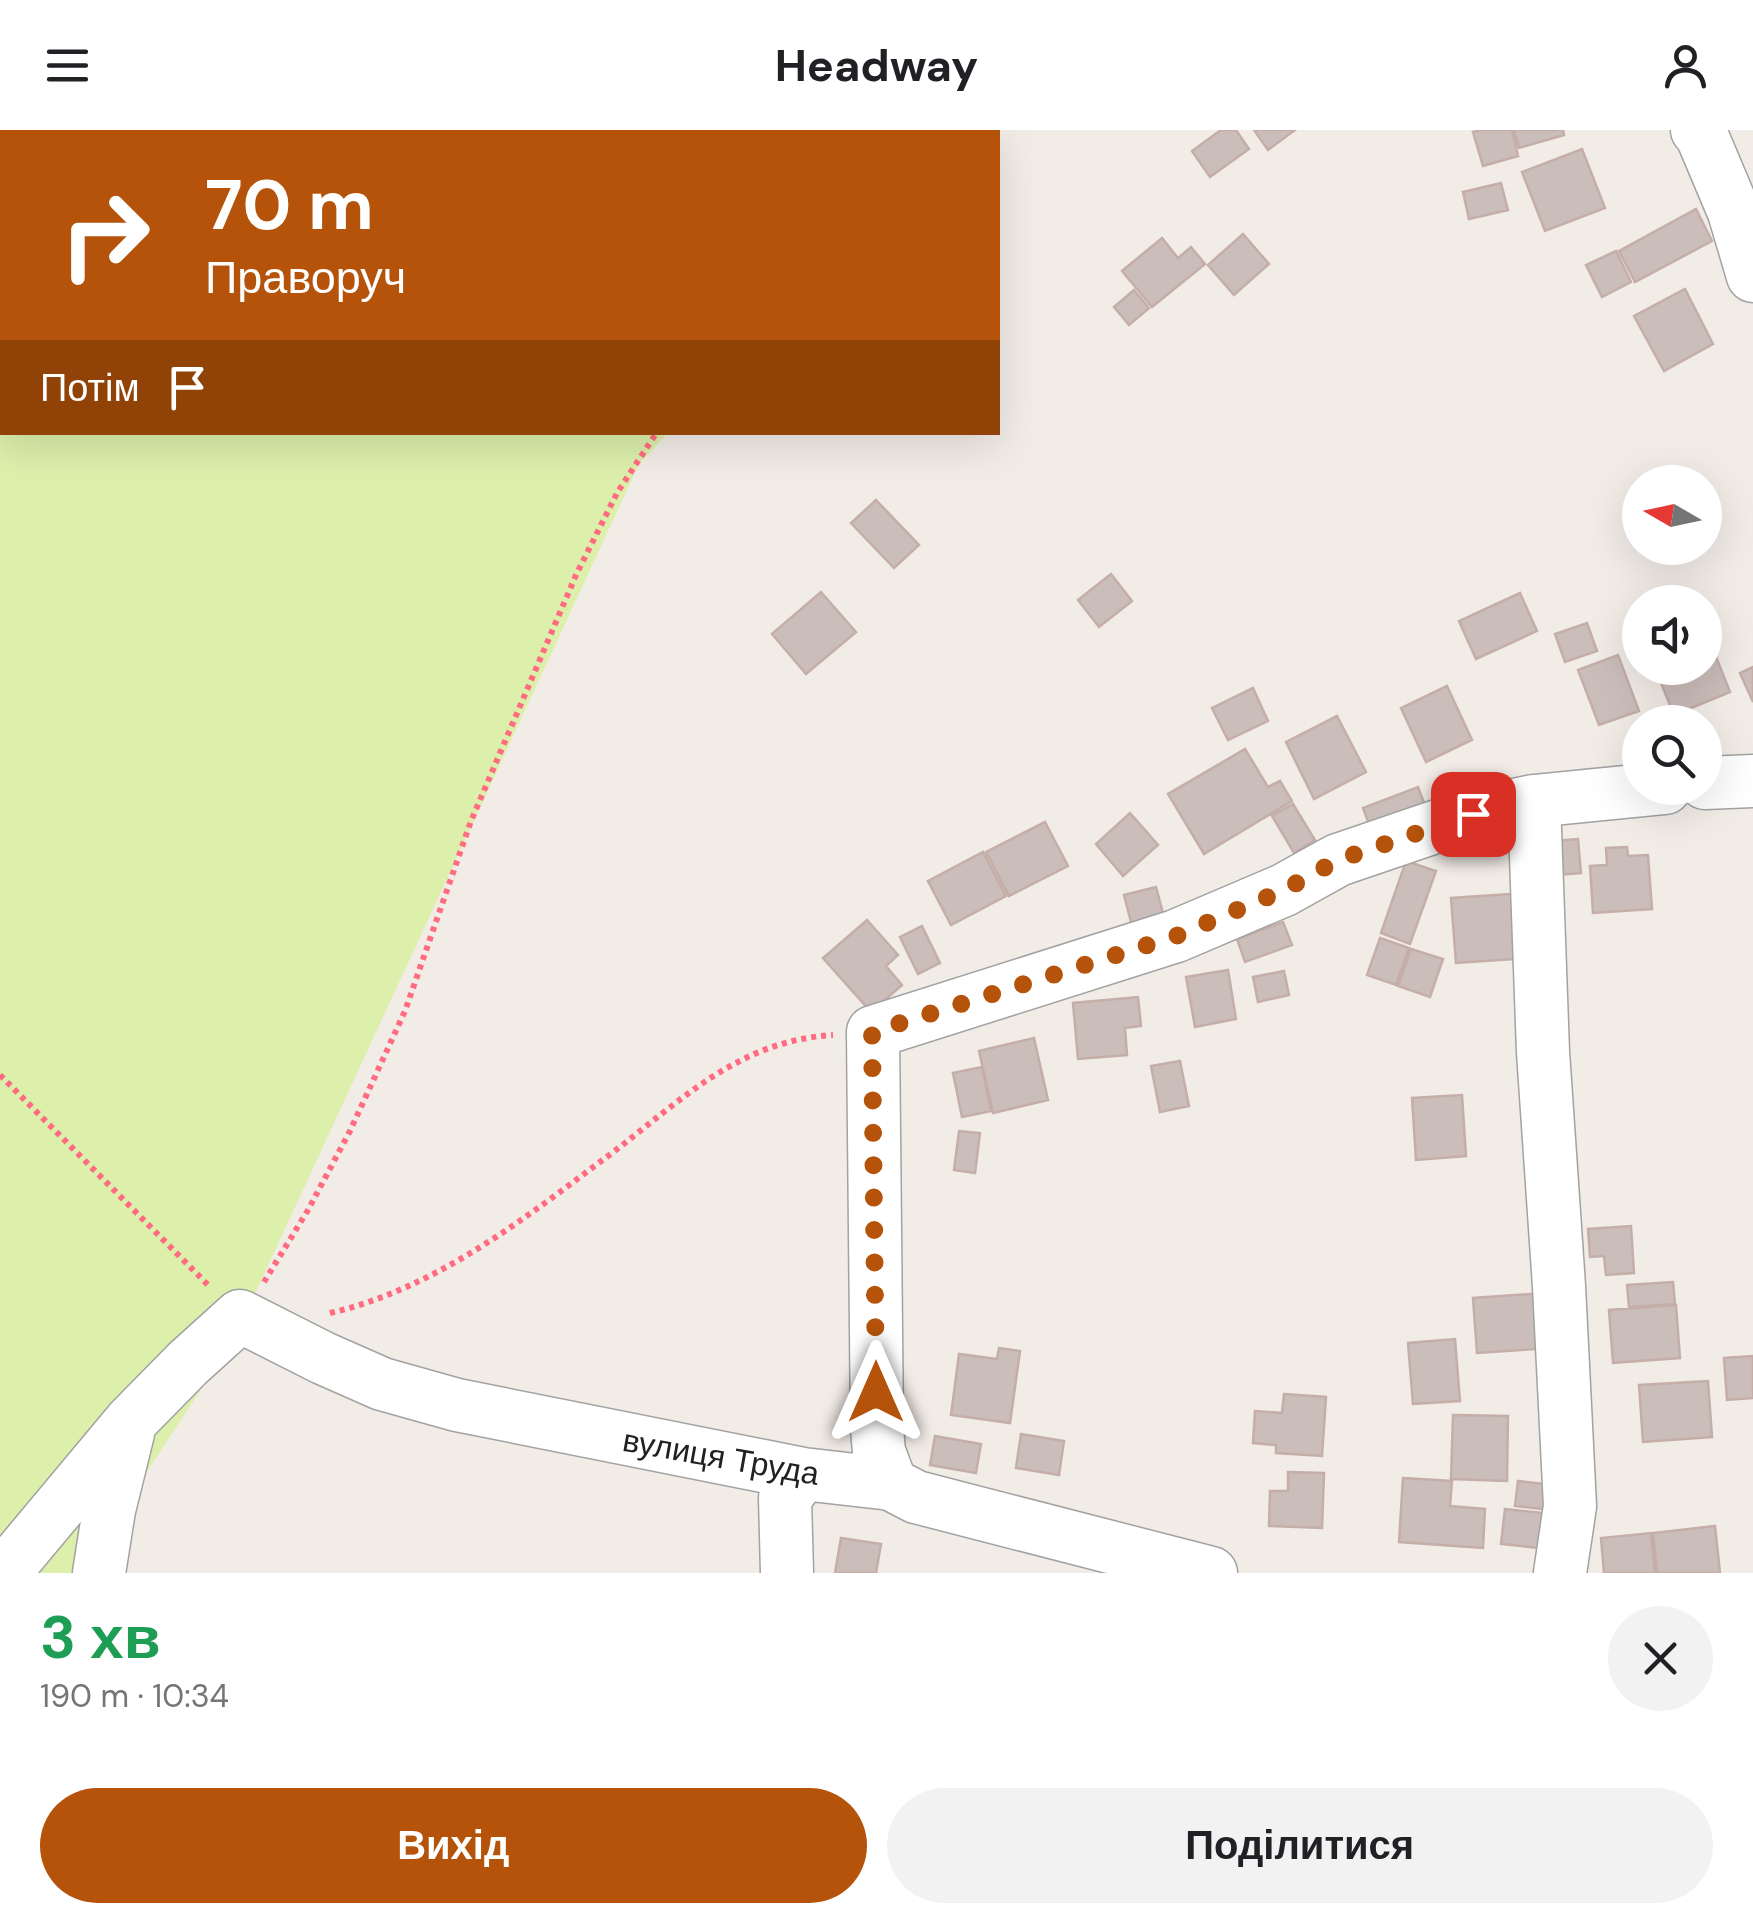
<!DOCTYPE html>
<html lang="uk">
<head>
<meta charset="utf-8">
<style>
	:root { --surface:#fff; --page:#f2f2f2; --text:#202124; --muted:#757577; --accent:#b45309 }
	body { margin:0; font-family:"DM Sans",sans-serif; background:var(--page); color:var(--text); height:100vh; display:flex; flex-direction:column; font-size:38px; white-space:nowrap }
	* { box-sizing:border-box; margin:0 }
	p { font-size:32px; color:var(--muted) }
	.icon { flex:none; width:55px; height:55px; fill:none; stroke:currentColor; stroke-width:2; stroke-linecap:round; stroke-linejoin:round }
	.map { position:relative; height:1443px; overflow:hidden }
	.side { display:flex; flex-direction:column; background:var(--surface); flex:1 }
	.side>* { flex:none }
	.banner { position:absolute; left:0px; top:0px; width:1000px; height:305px; box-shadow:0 10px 40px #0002; background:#b45309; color:#fff; overflow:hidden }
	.needle { width:65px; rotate:279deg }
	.controls { position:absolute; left:1622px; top:335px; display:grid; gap:20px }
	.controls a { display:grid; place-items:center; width:100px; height:100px; border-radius:50%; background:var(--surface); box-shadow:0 10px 40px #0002; font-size:50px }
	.pin { position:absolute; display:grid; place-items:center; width:85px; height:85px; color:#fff; margin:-42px; border-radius:20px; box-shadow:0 5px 15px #0006 }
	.me { position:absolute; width:110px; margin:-55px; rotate:0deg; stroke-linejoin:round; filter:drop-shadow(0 0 8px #0008) }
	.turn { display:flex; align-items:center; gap:35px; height:210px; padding:0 40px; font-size:45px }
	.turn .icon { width:130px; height:130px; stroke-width:2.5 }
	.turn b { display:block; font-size:70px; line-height:85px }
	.then { display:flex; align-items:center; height:95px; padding:0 40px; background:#0003; gap:20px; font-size:38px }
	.round { display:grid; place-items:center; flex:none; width:105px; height:105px; border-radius:52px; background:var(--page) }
	.head { display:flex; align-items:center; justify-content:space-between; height:170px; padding:0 40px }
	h1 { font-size:60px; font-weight:700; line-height:75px; color:#1e9e55 }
	.button { display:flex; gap:20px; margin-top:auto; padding:20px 40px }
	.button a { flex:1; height:115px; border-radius:60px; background:var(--accent); color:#fff; font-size:40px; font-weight:700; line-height:115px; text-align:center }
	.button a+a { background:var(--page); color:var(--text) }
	header { display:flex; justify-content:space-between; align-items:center; height:130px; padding:0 40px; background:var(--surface); font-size:45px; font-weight:700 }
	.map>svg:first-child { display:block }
	.grass { fill:#dcefab }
	.building { fill:#cabdba; stroke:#c5aea8; stroke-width:2.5 }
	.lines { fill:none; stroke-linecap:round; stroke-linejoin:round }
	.minor-casing { stroke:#a2a2a2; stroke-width:55 }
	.path { stroke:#ff6b80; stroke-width:6; stroke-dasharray:5 5; stroke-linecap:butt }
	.minor { stroke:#fff; stroke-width:52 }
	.route { stroke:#b45309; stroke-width:18; stroke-dasharray:0 32.4 }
	.labels { text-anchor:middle; stroke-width:8; stroke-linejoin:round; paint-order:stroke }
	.street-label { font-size:32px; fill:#212121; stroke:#fff }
</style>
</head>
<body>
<header><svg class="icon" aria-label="menu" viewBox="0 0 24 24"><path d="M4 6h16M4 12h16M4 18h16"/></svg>Headway<svg class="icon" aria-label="person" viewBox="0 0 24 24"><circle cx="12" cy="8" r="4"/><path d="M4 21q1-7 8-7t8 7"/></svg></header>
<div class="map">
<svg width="1753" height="1443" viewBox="0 0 1753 1443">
	<rect width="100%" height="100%" fill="#f2ece7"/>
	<path class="grass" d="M10 0H952L949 2H5Z
		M2 4V302L668 303 639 334 234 1209 95 1421 76 1443H0V6Z"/>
	<path class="building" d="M1221 0H1236L1249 19 1210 47 1192 21Z
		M1254 0H1295L1268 20Z
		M1481 0H1512L1518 26 1483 36 1473 2Z
		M1514 0H1563L1564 5 1519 18Z
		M1582 19 1605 78 1545 101 1522 42Z
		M1501 53 1508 80 1469 89 1463 62Z
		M1696 79 1712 111 1635 152 1619 121Z
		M1243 104 1269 134 1234 165 1208 135Z
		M1162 108 1178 128 1191 117 1205 134 1152 177 1122 141Z
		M1616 121 1631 152 1602 167 1586 135Z
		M1685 159 1713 214 1664 241 1634 186Z
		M1134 160 1149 178 1129 195 1114 177Z
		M876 370 919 415 894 438 851 393Z
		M1111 444 1132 471 1099 497 1078 470Z
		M821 462 856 502 806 544 772 504Z
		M1520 463 1537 501 1476 529 1459 491Z
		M1587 493 1597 521 1565 532 1555 504Z
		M1705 504H1707L1730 562 1674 585 1655 538H1705Z
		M1618 525 1639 581 1599 595 1578 540Z
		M1753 537V572L1740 543Z
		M1447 556 1472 610 1426 632 1401 578Z
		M1253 558 1268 591 1228 610 1212 578Z
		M1337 586 1366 642 1314 669 1286 612Z
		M1245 619 1268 657 1280 651 1292 671 1204 724 1168 664Z
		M1418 657 1428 683 1373 705 1363 678Z
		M1293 674 1315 710 1294 723 1272 686Z
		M1130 683 1158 715 1123 746 1096 714Z
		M1045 692 1068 736 1009 766 986 722Z
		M1578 709 1581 743 1557 745 1554 711Z
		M1627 717 1628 726 1648 725 1652 779 1593 783 1590 736 1607 735 1606 718Z
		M983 722 1006 766 951 795 928 751Z
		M1406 731 1436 741 1410 814 1381 803Z
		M1156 757 1164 787 1132 796 1124 765Z
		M1525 763 1530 828 1456 833 1451 768Z
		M867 790 898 825 886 836 902 855 871 882 823 828Z
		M1283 792 1292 815 1245 832 1237 809Z
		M922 796 940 833 918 844 900 807Z
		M1380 808 1409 818 1396 855 1367 845Z
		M1411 819 1443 829 1430 867 1398 856Z
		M1228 840 1236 889 1195 897 1186 847Z
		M1284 841 1289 865 1258 872 1253 847Z
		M1138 867 1141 896 1125 898 1127 925 1078 929 1073 873Z
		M1034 908 1048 970 993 983 979 921Z
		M1180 931 1189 976 1160 982 1151 936Z
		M982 937 991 981 962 987 953 943Z
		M1462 965 1466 1026 1416 1030 1412 968Z
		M959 1001 980 1003 975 1043 954 1040Z
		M1631 1096 1634 1143 1606 1145 1604 1126 1590 1127 1588 1099Z
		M1673 1152 1675 1174 1629 1177 1627 1155Z
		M1546 1163 1550 1218 1477 1223 1473 1168Z
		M1676 1175 1680 1228 1613 1233 1609 1180Z
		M1455 1209 1460 1271 1413 1274 1408 1213Z
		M999 1218 1020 1221 1010 1293 951 1285 959 1224 997 1229Z
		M1753 1226V1268L1727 1270 1724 1228Z
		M1708 1251 1712 1307 1643 1312 1639 1255Z
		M1284 1264 1326 1267 1322 1326 1276 1323V1315L1253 1313 1255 1281 1282 1283Z
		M1453 1285 1508 1286 1507 1351 1451 1349Z
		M1021 1304 1064 1311 1059 1345 1016 1338Z
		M935 1306 981 1314 976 1343 930 1335Z
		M1288 1342 1324 1343 1322 1398 1269 1396 1270 1361H1288Z
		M1403 1348 1452 1351 1450 1376 1485 1379 1483 1418 1399 1412Z
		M1518 1351 1555 1355 1552 1380 1515 1376Z
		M1505 1379 1553 1384 1549 1419 1501 1414Z
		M1715 1396 1720 1443H1657L1653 1403Z
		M1651 1403 1655 1443H1604L1601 1408Z
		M841 1408 881 1414 876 1443H835Z"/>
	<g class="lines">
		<g class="minor-casing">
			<path id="minor" d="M1697 0 1702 6 1734 82 1753 146
				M1705 653 1753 651
				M1534 671 1543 922 1559 1156 1570 1376 1560 1443
				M891 1354 879 1322 877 1299 873 902 1176 806 1284 760 1338 730 1473 684 1534 671 1665 658
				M4 1443 131 1291 188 1233 240 1186 323 1228 382 1254 457 1275 803 1344 891 1354 916 1367 1211 1443
				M99 1443 109 1380 128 1303
				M787 1443 785 1368 803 1344"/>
		</g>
		<path class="path" d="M934 2 936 0
			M0 945 210 1157
			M264 1152 308 1080 350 1001 405 881 471 691 576 445 617 363 657 302
			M330 1183C435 1159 524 1089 608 1026 681 971 737 911 833 905"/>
		<use href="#minor" class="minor"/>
	</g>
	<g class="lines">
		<path class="route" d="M876 1262 872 902 1176 806 1284 760 1338 730 1473 684"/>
	</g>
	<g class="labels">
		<g class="street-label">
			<text transform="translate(721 1327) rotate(10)" y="11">вулиця Труда</text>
		</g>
	</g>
</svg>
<div class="controls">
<a><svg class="needle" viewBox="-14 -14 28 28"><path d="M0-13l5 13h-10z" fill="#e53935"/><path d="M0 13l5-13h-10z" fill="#757577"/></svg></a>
<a><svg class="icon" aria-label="sound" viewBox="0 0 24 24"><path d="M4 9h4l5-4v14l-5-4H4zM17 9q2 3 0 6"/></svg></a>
<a><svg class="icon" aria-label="search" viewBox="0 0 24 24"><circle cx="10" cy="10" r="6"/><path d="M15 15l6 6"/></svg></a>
</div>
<div class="pin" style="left:1473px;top:684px;background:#d93025"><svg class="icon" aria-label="arrive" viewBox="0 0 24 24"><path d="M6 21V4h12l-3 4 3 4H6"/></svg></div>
<svg class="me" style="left:876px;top:1262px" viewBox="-20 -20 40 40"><path d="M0-17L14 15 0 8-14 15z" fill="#b45309" stroke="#fff" stroke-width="4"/></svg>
<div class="banner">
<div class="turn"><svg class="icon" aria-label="right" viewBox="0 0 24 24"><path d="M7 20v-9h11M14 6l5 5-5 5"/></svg><div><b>70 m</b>Праворуч</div></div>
<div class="then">Потім<svg class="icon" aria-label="arrive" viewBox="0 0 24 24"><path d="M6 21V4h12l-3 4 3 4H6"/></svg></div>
</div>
</div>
<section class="side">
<div class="head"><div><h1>3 хв</h1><p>190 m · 10:34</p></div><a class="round"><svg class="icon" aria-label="close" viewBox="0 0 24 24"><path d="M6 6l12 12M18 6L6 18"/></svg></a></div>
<div class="button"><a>Вихід</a><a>Поділитися</a></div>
</section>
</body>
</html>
